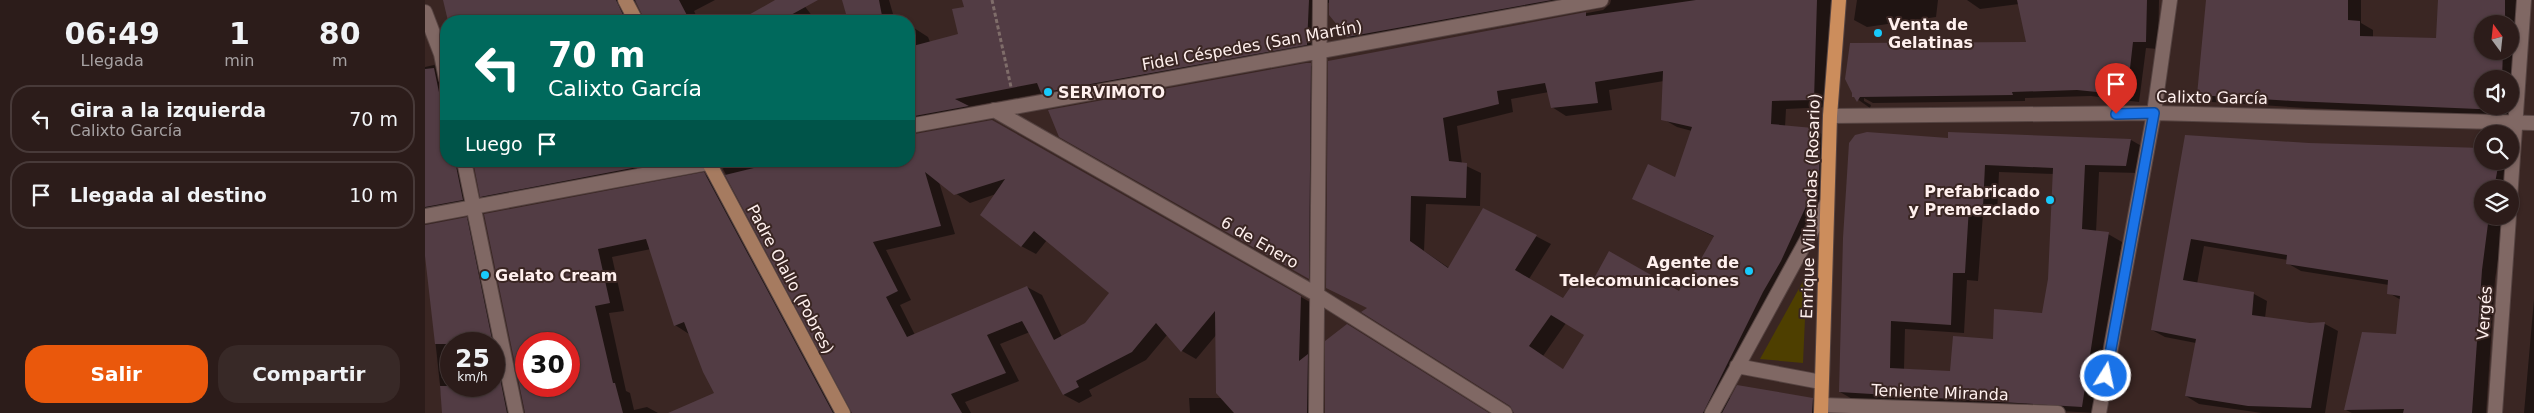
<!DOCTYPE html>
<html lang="es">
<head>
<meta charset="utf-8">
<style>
	:root { --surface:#2c1c1a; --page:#382927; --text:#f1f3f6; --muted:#a6a1a2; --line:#483a39; --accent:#ea580c }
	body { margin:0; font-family:"DejaVu Sans",sans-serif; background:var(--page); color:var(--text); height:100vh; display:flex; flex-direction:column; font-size:19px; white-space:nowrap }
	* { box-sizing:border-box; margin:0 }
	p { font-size:16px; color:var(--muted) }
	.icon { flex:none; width:28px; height:28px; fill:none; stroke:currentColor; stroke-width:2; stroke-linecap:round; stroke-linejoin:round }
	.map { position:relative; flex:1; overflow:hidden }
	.drawer { display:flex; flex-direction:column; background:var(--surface); width:425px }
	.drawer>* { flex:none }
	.banner { position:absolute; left:15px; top:15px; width:475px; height:152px; border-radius:20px; box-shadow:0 1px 4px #0004,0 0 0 1px var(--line); background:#00695c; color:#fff; overflow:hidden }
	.needle { width:32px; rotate:345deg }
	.buttons { position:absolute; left:2049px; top:15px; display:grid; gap:10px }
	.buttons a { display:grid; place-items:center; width:45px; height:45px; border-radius:50%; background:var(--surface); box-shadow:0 1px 4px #0004,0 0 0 1px var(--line); font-size:25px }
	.speed { position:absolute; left:15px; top:332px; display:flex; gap:10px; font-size:25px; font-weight:700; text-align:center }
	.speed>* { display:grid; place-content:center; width:65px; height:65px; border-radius:50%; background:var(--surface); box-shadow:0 1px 4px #0004,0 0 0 1px var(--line); line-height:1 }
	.speed small { font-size:12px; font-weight:400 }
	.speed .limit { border:8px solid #d22; background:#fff; color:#111 }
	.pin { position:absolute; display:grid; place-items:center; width:42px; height:42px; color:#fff; margin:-51px -21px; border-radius:50% 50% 50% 0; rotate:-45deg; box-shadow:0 0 5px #0007 }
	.pin .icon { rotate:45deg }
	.me { position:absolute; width:55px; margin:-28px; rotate:10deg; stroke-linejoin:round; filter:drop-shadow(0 0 4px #0008) }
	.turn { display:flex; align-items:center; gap:18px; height:105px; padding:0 25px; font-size:22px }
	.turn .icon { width:65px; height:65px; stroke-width:2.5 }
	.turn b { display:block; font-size:35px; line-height:42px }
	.then { display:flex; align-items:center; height:48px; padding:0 25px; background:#0003; gap:10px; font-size:19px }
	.eta { display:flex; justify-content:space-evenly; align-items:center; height:85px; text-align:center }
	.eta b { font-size:30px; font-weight:700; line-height:35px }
	.cta { display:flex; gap:10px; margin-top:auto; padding:10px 25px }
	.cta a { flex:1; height:58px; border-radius:20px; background:var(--accent); color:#fff; font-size:20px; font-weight:700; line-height:58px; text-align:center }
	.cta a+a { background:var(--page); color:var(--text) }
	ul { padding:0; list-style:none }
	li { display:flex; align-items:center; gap:15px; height:68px; margin:0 10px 8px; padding:0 15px; border:2px solid var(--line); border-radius:20px }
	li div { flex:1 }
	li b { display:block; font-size:19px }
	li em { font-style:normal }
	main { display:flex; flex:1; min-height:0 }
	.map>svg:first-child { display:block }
	.green { fill:#4e3f00 }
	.shadow { fill:#0007; fill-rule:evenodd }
	.building { fill:#523c44; fill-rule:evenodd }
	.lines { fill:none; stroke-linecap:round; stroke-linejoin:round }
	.minor-casing { stroke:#564442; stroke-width:16 }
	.secondary-casing { stroke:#564442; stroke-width:16 }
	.primary-casing { stroke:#564442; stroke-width:16 }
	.path { stroke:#7f6d6a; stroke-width:3; stroke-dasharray:4 2.5; stroke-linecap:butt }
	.minor { stroke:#806864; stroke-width:14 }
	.secondary { stroke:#a67b60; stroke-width:14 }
	.primary { stroke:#cc8d5c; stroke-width:14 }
	.route-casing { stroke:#114b97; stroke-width:12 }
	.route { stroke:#1a73e8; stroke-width:9 }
	.poi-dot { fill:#18cafc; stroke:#3a2623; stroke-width:2 }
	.labels { text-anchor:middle; stroke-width:4; stroke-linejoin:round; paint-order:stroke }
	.poi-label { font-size:16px; font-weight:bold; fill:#fff0ee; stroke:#3a2623; text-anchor:start }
	.street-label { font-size:16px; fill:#fff0ee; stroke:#3a2623 }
</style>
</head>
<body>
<main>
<section class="drawer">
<div class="eta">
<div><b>06:49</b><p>Llegada</p></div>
<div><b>1</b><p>min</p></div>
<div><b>80</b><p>m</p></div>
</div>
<ul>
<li><svg class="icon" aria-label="left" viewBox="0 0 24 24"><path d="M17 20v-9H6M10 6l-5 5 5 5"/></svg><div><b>Gira a la izquierda</b><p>Calixto García</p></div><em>70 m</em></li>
<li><svg class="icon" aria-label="arrive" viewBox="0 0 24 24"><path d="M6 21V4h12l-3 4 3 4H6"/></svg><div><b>Llegada al destino</b></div><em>10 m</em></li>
</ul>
<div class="cta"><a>Salir</a><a>Compartir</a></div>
</section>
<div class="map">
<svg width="2109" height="413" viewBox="0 0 2109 413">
	<rect width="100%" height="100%" fill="#3a2623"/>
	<path class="green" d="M1382 274 1378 363 1335 359Z"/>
	<path class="shadow" d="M20 0H290L269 11 274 21H220V17L211 1 207 3 211 21H24Z
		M353 0H375L391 21H316Z
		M418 0H464L470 21H419L423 20Z
		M538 0H1184L938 45 923 36 904 3 899 1 896 52 631 101 618 93 542 107 555 115 490 131V135L567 121 890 305 896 413H765L764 398H798L792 334 771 359 757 351 742 335 721 360 664 390 667 396 654 403 639 395 605 332 575 344 594 381 540 402 546 413H428L298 169 302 161H484V29L489 28 503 37 505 42 535 35 540 8ZM514 182 545 203 571 194 596 246 611 254 622 240 685 293 661 324 637 337 617 295 602 287 490 335 475 305 486 300 461 250 530 234Z
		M1186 0H1406L1403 107 1361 109 1360 127 1388 129 1402 137 1408 187 1304 398H1386L1400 407V413H1090L1086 405 943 308 904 62 1178 10 1185 4ZM1239 81 1238 119 1252 127 1267 131 1251 178 1208 198 1290 237 1260 288 1254 293 1166 285 1138 300 1104 279 1126 244 1059 209 1024 268 999 251 1001 204 1055 206 1056 173 1037 164 1032 126 1088 112 1086 99 1124 92 1127 107 1141 116 1187 110 1184 90ZM1141 323 1160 335 1139 370 1118 356Z
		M1432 0H1513L1511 17 1442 27 1429 20Z
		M1542 0H1734L1733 49 1721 48 1714 102 1666 96 1600 98V101L1448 103 1439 98V101L1446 105 1445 108 1428 96 1603 43 1594 4 1555 9Z
		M1783 0H1936V23L1948 30V37L2013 39 2015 0H2094L2089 117 1881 108 1787 102 1773 94ZM2058 24H2085V51H2058ZM2058 79H2085V106H2058Z
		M9 65 21 72V161H291L71 204 56 196 49 162 44 171 52 208 0 211V67Z
		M885 65 901 74 899 287 635 136Z
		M1761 136 2058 161H2085L2084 189H2058V216H2080L2070 279 2061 413H1927L1921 410 1972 336 1976 300 1964 293V285L1876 271 1862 263 1863 260 1779 246 1772 284 1829 294 1842 301 1840 318 1885 324H1900L1913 331 1900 413H1837L1774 404 1761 396 1771 343 1740 337 1727 330Z
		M1524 140H1706L1720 148 1715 173 1674 172 1671 232 1683 234 1697 242 1671 413 1429 400 1415 392ZM1574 172 1629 174 1624 279 1618 314 1569 340 1526 372 1479 369 1480 329 1539 333 1542 280 1553 281 1558 214 1572 215Z
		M279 174 294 182 417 413H260L291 394 264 334 250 325 226 249 187 257 199 311 184 313 201 391 205 393 209 410 222 407 233 413H100L60 215ZM101 344H144V386H101Z
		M41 218 56 227 94 413H18L0 245V225ZM26 344H69V386H26Z
		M2109 299V413H2099Z"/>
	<path class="building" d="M18 0H191L201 21H23Z
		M210 0H254L265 21H220Z
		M350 0H393L355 21H313Z
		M417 0H454L458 21H423Z
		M537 0H884L882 45 616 93 612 83 530 99 544 106 484 117V47L533 34 527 9 539 7Z
		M904 0H1127L922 37 904 15Z
		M1271 0H1392L1389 100 1347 101 1346 124 1388 128 1391 144 1395 145 1394 178 1356 261 1338 292 1278 413H1089L1085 406 936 312 942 308 901 288 903 61 1161 12V16ZM1238 71 1236 120 1267 127 1250 177 1223 164 1207 199 1289 236 1260 287 1257 285 1254 291 1184 251 1166 284 1153 276 1138 298 1090 270 1112 235 1058 208 1023 268 985 241 986 196 1041 198 1042 163 1024 161 1018 118 1074 104 1072 91 1120 83 1126 108 1173 103 1170 82ZM1126 315 1159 335 1138 369 1104 346Z
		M1592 0H1722L1721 42H1708L1702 95 1652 90 1587 92 1588 95 1435 97 1432 102 1429 97H1427V93L1420 79 1425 43 1601 42Z
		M1781 0H1923V20L1935 21V36L2011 38 2013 0H2080V24H2058V51H2078L2077 79H2058V106H2076V110L1867 101 1772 95Z
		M881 63H886L884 279 634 137 623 110Z
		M9 68 21 126V161H30L38 200 0 207V69Z
		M567 120 876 296 874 361 883 354 882 413H809L791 393 790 311 756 352 731 323 707 352 651 381 654 387 638 395 597 321 562 335 581 373 526 394 537 413H427L300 175 357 161H486L484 160V135ZM500 172 529 195 580 179 555 215 596 247 609 231 684 293 660 323 629 340 602 286 482 337 461 297 473 291 448 242 516 226Z
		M1442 132 1523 138V132L1706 139 1701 166 1660 165 1657 229 1684 232 1657 407 1414 392 1418 238 1424 143 1430 135ZM1560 165 1628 168 1623 279 1617 313 1569 309 1568 339 1528 336 1525 371 1465 368 1466 321 1526 325 1528 273H1540L1544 207H1558Z
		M1760 135 1884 143 2058 148V161H2074L2069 189H2058V216H2064L2057 270 2047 413H1978L1979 409 1919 410 1937 332 1971 334 1975 296 1962 294 1963 280 1861 264 1862 255 1766 239 1758 280 1829 292 1827 315 1885 323 1900 322 1886 408 1823 406 1760 396 1771 339 1726 330Z
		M48 161H244L55 197Z
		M279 172 408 413H243L289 393 278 372 259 322 249 326 221 239 173 249 185 303 170 306 188 383H190L198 413H100L59 214ZM101 344H144V386H101Z
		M42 217 68 344H10L0 256V225Z
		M922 324 1064 413H900V341Z
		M69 348 82 413H17L15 386H69Z
		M1312 385 1388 398 1387 413H1297Z"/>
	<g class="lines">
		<g class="minor-casing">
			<path id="minor" d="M0 12 16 54 21 79
				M569 110 891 294 1080 413
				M1405 116 1729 113 2109 123
				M484 126 1176 0
				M39 161 91 413
				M2085 199 2099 0
				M0 216 293 161
				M1312 366 1396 382
				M1397 405 1633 413
				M891 413 895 0
				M1287 413 1402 203
				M1674 413 1729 113 1745 0
				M2070 413 2084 216"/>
		</g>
		<g class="secondary-casing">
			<path id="secondary" d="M200 0 211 21
				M283 161 418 413"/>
		</g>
		<g class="primary-casing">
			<path id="primary" d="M1396 413 1405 116 1414 0"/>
		</g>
		<path class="path" d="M567 0 586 87"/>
		<use href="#minor" class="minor"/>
		<use href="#secondary" class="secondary"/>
		<use href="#primary" class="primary"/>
	</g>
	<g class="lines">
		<g class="route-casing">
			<path id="route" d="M1681 376 1729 113 1691 114"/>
		</g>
		<use href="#route" class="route"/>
	</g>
	<g class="poi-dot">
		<circle cx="1453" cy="33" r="5"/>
		<circle cx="623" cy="92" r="5"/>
		<circle cx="1625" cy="200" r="5"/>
		<circle cx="1324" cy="271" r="5"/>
		<circle cx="60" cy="275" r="5"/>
	</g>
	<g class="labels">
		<g class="poi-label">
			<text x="1463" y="30">Venta de<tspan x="1463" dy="18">Gelatinas</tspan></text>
			<text x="633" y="98">SERVIMOTO</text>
			<text x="1615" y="197" text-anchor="end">Prefabricado<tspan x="1615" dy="18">y Premezclado</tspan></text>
			<text x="1314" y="268" text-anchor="end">Agente de<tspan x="1314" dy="18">Telecomunicaciones</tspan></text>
			<text x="70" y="281">Gelato Cream</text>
		</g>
		<g class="street-label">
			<text transform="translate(827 45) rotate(-10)" y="6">Fidel Céspedes (San Martín)</text>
			<text transform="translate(1787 97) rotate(1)" y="6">Calixto García</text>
			<text transform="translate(1385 206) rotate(-88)" y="6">Enrique Villuendas (Rosario)</text>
			<text transform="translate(835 242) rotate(30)" y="6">6 de Enero</text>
			<text transform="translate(366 279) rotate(62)" y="6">Padre Olallo (Pobres)</text>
			<text transform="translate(2059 313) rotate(-86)" y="6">Vergés</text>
			<text transform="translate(1515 392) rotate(2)" y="6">Teniente Miranda</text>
		</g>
	</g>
</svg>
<div class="buttons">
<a><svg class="needle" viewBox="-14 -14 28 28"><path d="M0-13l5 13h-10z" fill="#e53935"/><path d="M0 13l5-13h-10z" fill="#a6a1a2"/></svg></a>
<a><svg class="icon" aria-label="sound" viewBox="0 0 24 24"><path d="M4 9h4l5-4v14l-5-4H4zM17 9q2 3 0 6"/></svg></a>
<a><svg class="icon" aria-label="search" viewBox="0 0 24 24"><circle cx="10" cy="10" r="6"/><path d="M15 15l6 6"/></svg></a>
<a><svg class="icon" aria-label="layers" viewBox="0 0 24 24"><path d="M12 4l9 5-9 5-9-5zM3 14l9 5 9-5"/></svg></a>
</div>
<div class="speed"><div>25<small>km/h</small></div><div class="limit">30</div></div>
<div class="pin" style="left:1691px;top:114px;background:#d93025"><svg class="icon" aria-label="arrive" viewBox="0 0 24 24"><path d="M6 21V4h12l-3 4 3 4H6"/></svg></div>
<svg class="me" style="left:1681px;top:376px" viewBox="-20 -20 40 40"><circle r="17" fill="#1a73e8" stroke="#fff" stroke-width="3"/><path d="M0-11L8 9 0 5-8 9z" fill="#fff"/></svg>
<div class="banner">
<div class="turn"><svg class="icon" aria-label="left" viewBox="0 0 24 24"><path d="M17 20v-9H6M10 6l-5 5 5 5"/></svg><div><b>70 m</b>Calixto García</div></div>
<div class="then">Luego<svg class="icon" aria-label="arrive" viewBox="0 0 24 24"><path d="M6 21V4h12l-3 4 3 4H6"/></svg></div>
</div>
</div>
</main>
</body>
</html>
